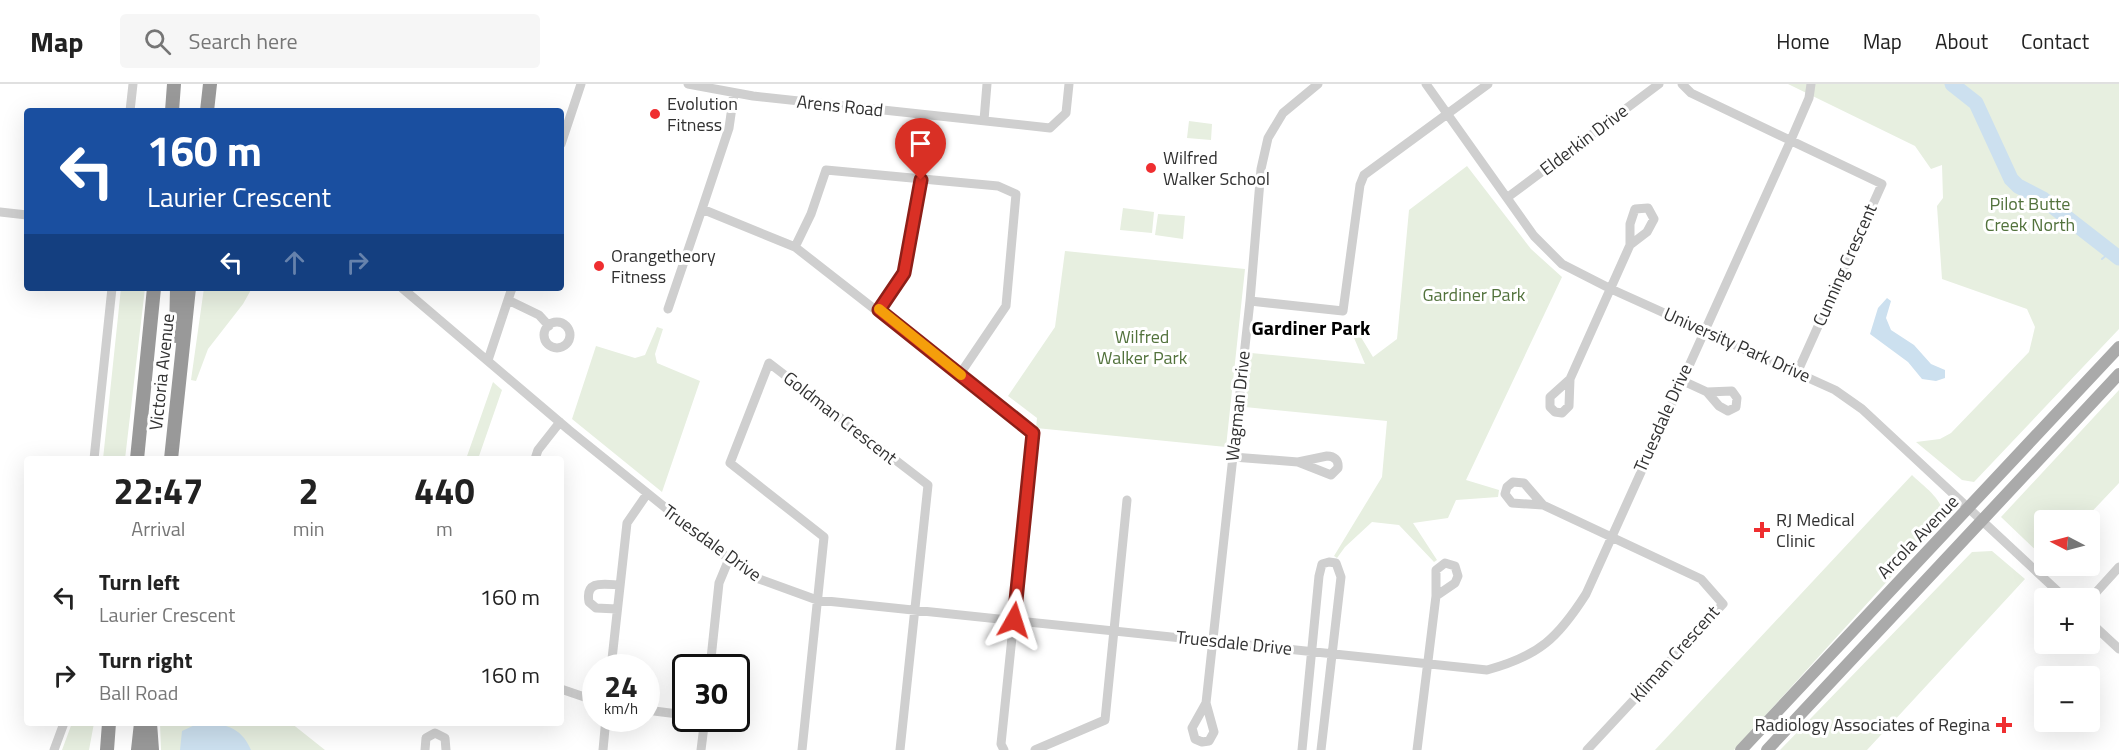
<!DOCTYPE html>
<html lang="en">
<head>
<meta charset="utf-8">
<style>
	:root { --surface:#fff; --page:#f6f6f6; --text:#222; --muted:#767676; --line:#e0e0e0 }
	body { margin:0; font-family:"Titillium Web",sans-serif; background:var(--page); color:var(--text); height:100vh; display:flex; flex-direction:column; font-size:22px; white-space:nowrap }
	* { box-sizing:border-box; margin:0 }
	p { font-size:20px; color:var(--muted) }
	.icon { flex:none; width:33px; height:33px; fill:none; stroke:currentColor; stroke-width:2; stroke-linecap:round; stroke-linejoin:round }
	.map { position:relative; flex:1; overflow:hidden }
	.details { position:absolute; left:24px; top:372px; width:540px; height:270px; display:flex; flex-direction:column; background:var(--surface); border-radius:6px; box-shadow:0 6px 24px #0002 }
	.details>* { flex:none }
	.guide { position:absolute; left:24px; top:24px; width:540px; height:183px; border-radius:6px; box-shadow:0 6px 24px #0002; background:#1a4fa0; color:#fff; overflow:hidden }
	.needle { width:39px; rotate:276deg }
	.tools { position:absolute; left:2034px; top:426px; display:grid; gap:12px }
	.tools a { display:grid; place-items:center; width:66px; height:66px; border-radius:6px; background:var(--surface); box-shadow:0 6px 24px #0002; font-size:30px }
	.speed { position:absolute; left:582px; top:570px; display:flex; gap:12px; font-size:30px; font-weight:700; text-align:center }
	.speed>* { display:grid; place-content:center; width:78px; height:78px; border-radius:50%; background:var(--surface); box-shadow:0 6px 24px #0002; line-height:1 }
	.speed small { font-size:15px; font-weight:400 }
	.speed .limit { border:3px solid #111; border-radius:9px; background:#fff; color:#111 }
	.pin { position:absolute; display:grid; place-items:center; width:51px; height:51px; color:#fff; margin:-62px -26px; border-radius:50% 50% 50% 0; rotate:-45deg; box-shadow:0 0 6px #0007 }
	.pin .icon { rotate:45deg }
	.me { position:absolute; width:66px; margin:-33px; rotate:6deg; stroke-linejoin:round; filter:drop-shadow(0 0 4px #0008) }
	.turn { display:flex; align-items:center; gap:21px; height:126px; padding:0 24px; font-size:27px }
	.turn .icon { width:78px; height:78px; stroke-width:2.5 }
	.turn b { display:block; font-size:42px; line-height:51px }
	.lanes { display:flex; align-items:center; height:57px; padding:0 24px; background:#0003; justify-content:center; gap:30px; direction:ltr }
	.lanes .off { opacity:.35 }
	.eta { display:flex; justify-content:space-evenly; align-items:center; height:102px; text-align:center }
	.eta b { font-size:36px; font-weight:700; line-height:42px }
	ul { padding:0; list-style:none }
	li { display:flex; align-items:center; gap:18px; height:78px; padding:0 24px }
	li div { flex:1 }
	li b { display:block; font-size:22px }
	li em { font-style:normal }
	header { display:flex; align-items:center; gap:36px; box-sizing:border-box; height:84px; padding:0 30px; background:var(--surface); border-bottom:2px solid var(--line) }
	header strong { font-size:28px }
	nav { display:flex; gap:33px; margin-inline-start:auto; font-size:21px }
	.search { width:420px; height:54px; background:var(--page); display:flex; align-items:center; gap:15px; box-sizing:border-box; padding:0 21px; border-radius:6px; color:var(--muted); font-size:22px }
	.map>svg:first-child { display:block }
	.green { fill:#e7efe0 }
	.water { fill:#cce0ef }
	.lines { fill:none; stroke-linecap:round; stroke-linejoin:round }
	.stream { stroke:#cce0ef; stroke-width:2 }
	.river { stroke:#cce0ef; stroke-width:15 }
	.minor { stroke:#cfcfcf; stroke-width:9 }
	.major { stroke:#aaa; stroke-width:12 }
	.highway { stroke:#999; stroke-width:14 }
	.route-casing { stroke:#8d1f18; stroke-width:15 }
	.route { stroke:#d93025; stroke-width:10 }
	.slow { stroke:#f59e0b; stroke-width:10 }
	.poi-dot { fill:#ef2e30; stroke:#fff; stroke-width:2 }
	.labels { text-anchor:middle; stroke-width:6; stroke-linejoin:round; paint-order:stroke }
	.poi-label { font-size:18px; fill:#323232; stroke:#fff; text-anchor:start }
	.street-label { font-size:18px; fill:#323232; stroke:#fff }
	.park-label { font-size:18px; fill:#52723c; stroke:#fff }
	.neighbourhood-label { font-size:20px; font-weight:bold; fill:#000; stroke:#fff }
</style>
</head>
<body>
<header>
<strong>Map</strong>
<div class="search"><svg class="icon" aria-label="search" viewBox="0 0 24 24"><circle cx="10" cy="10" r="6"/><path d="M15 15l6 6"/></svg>Search here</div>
<nav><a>Home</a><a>Map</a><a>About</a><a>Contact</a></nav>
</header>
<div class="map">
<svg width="2119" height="666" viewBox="0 0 2119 666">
	<rect width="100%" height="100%" fill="#fff"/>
	<path class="green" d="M1788 0H2119V245L1974 398 1962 396 1916 358 1940 355 1951 349 2029 268 2035 243 2027 225 1942 195 1937 122 1943 114 1942 81 1931 85 1915 62Z
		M1189 37 1212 40 1211 56 1187 54Z
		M1467 82 1531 165 1562 193 1466 396 1499 406 1498 413 1456 416 1448 434 1413 439 1437 476 1434 478 1399 441 1372 438 1345 463 1337 474 1334 472 1382 393 1387 337 1245 323 1251 269 1365 280 1349 242 1353 240 1373 273 1397 255 1409 126Z
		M1123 124 1154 128 1152 149 1120 146Z
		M1158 130 1185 132 1183 155 1155 151Z
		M1065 167 1245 185 1226 363 1036 344 1037 334 1008 312 1055 243Z
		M121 204H145L125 375H103Z
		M204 204H252L243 220 208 265 196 297 191 296Z
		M657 243 663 245 655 270 657 279 700 297 662 408 572 335 596 262 635 274 645 271Z
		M493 298 502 306 478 375H466Z
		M2119 306V399L2084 436H2044V474L2001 433Z
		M1912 391C1923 402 1949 419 1942 437L1734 666H1655Z
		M1992 467 2025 495 1867 666H1780L1972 468Z
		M72 639H94L89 666H62Z
		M160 639H291L325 666H161Z"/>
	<path class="water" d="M1887 214 1891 217 1886 234 1891 246 1914 261 1931 280 1945 286V294L1936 297 1922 295 1908 278 1870 250 1878 224Z
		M199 639C223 639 241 642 251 666H180L182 647Z"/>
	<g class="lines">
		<path class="stream" d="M2102 175 2108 170H2115"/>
		<path class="river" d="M1952 0 1976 19 2011 95 2018 102 2043 115 2119 174"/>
		<path class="minor" d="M688 0 753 12 1050 44 1066 29 1069 0
			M1426 0 1534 152 1562 180 1611 205 1835 306 1862 325 2065 514
			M1682 0 1691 9 1882 100 1797 289
			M734 9 729 44 702 125 795 163 1033 349 1001 660 1004 666
			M130 27 133 0
			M984 36 987 0
			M561 60 581 0
			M1508 113 1659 0
			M0 128 27 131
			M795 163 811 130 826 86 998 102 1016 110 1006 222 960 290
			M402 204 569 346 729 475 759 495 817 516 1487 586C1539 572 1558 554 1586 510L1790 58 1809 14 1811 0
			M508 216 539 231 549 242
			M1250 217 1343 227 1360 101 1364 91 1488 0
			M668 225 702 125
			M879 226 904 189 921 96
			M544 251a13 13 0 1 1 26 0a13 13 0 1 1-26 0Z
			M488 276 512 204
			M1570 295 1630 161V140L1635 125 1648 124 1654 135 1647 148 1630 161
			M1570 295 1569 322 1562 329 1555 328 1550 323V313Z
			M1681 296 1707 308 1719 322 1728 327 1736 323 1737 314 1732 307 1707 308
			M1327 372C1334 372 1339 376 1338 384L1331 391 1298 378Z
			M1233 373 1298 378
			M94 375 112 204
			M535 375 538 366 560 338
			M1513 398 1524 399 1543 421 1512 419 1505 410 1507 403Z
			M1543 421 1701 495 1723 520 1587 666
			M1445 479 1455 482 1458 492 1455 499 1436 512V486Z
			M2090 515 2119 483
			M617 525 596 524 589 518C585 496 603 500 619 501
			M2090 538 2119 565
			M611 584 627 439 647 410
			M710 584 719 499 729 475
			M561 605 596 617
			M1206 619 1250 217 1261 85 1268 54 1283 29 1318 0
			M1206 619 1214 648 1209 657 1202 658 1195 655 1192 644Z
			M646 626 686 631
			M54 666 64 639
			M425 666 426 654 435 649 445 654 446 666
			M603 666 606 634
			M701 666 705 634
			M802 666 824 453 730 379 769 279 928 401 900 666
			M1035 666 1105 636 1127 416
			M1302 666 1319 492 1322 480 1329 478 1336 479 1341 493 1321 666
			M1417 666 1436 512"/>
		<path class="major" d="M1741 666 2119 263
			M1767 666 2119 290"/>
		<path class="highway" d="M172 27 174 0
			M207 27 210 0
			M176 252 177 204
			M137 375 154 204
			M171 375 189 204
			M150 639 152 666
			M107 666 109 639
			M138 666 141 639"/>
	</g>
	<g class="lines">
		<g class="route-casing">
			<path id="route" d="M921 96 904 189 879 226 1033 349 1014 536"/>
		</g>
		<use href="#route" class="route"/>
		<path class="slow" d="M879 225 961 291"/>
	</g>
	<g class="poi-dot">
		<circle cx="655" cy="30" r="6"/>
		<circle cx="1151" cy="84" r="6"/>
		<circle cx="599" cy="182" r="6"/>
		<path d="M1759 437h6v6h6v6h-6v6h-6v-6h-6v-6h6z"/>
		<path d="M2001 632h6v6h6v6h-6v6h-6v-6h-6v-6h6z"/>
	</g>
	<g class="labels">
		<g class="poi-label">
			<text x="667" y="26">Evolution<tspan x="667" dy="21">Fitness</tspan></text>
			<text x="1163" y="80">Wilfred<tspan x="1163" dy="21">Walker School</tspan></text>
			<text x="611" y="178">Orangetheory<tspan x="611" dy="21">Fitness</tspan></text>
			<text x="1776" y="442">RJ Medical<tspan x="1776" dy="21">Clinic</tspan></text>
			<text x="1990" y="647" text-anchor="end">Radiology Associates of Regina</text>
		</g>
		<g class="street-label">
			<text transform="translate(840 22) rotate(6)" y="6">Arens Road</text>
			<text transform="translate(1584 56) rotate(-37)" y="6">Elderkin Drive</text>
			<text transform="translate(1845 181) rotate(-66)" y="6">Cunning Crescent</text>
			<text transform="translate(1737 261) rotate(24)" y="6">University Park Drive</text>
			<text transform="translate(162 288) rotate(-84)" y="6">Victoria Avenue</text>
			<text transform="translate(1238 322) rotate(-84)" y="6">Wagman Drive</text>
			<text transform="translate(840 334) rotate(38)" y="6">Goldman Crescent</text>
			<text transform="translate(1663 334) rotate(-66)" y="6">Truesdale Drive</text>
			<text transform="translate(1918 453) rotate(-46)" y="6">Arcola Avenue</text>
			<text transform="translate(712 459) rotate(36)" y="6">Truesdale Drive</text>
			<text transform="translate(1234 559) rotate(6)" y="6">Truesdale Drive</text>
			<text transform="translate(1675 570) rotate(-48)" y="6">Kliman Crescent</text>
		</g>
		<g class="park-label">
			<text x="2030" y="126">Pilot Butte<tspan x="2030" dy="21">Creek North</tspan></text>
			<text x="1474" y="217">Gardiner Park</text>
			<text x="1142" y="259">Wilfred<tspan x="1142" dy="21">Walker Park</tspan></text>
		</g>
		<g class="neighbourhood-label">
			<text x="1311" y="251">Gardiner Park</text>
		</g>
	</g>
</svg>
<div class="tools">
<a><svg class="needle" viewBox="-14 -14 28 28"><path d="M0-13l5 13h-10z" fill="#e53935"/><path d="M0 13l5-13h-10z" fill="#767676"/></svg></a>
<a>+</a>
<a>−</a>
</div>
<div class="speed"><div>24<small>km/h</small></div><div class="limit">30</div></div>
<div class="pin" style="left:921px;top:96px;background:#d93025"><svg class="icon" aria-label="arrive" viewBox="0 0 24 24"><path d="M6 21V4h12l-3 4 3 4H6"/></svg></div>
<svg class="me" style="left:1014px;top:536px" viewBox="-20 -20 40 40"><path d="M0-17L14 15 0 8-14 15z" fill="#d93025" stroke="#fff" stroke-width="4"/></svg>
<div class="guide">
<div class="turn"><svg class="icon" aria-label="left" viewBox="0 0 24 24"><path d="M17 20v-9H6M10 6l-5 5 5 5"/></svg><div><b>160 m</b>Laurier Crescent</div></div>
<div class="lanes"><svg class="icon" aria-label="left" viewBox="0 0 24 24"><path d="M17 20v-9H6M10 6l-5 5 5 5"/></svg><svg class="icon off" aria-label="ahead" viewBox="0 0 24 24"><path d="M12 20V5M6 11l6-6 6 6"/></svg><svg class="icon off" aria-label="right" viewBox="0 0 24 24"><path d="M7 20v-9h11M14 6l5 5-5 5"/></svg></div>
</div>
<section class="details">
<div class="eta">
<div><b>22:47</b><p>Arrival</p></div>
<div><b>2</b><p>min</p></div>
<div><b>440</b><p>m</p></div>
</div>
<ul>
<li><svg class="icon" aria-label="left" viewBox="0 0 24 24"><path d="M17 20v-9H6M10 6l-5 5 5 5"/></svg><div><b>Turn left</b><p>Laurier Crescent</p></div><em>160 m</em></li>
<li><svg class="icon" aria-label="right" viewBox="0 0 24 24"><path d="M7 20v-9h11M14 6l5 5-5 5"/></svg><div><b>Turn right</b><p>Ball Road</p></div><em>160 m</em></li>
</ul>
</section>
</div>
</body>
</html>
